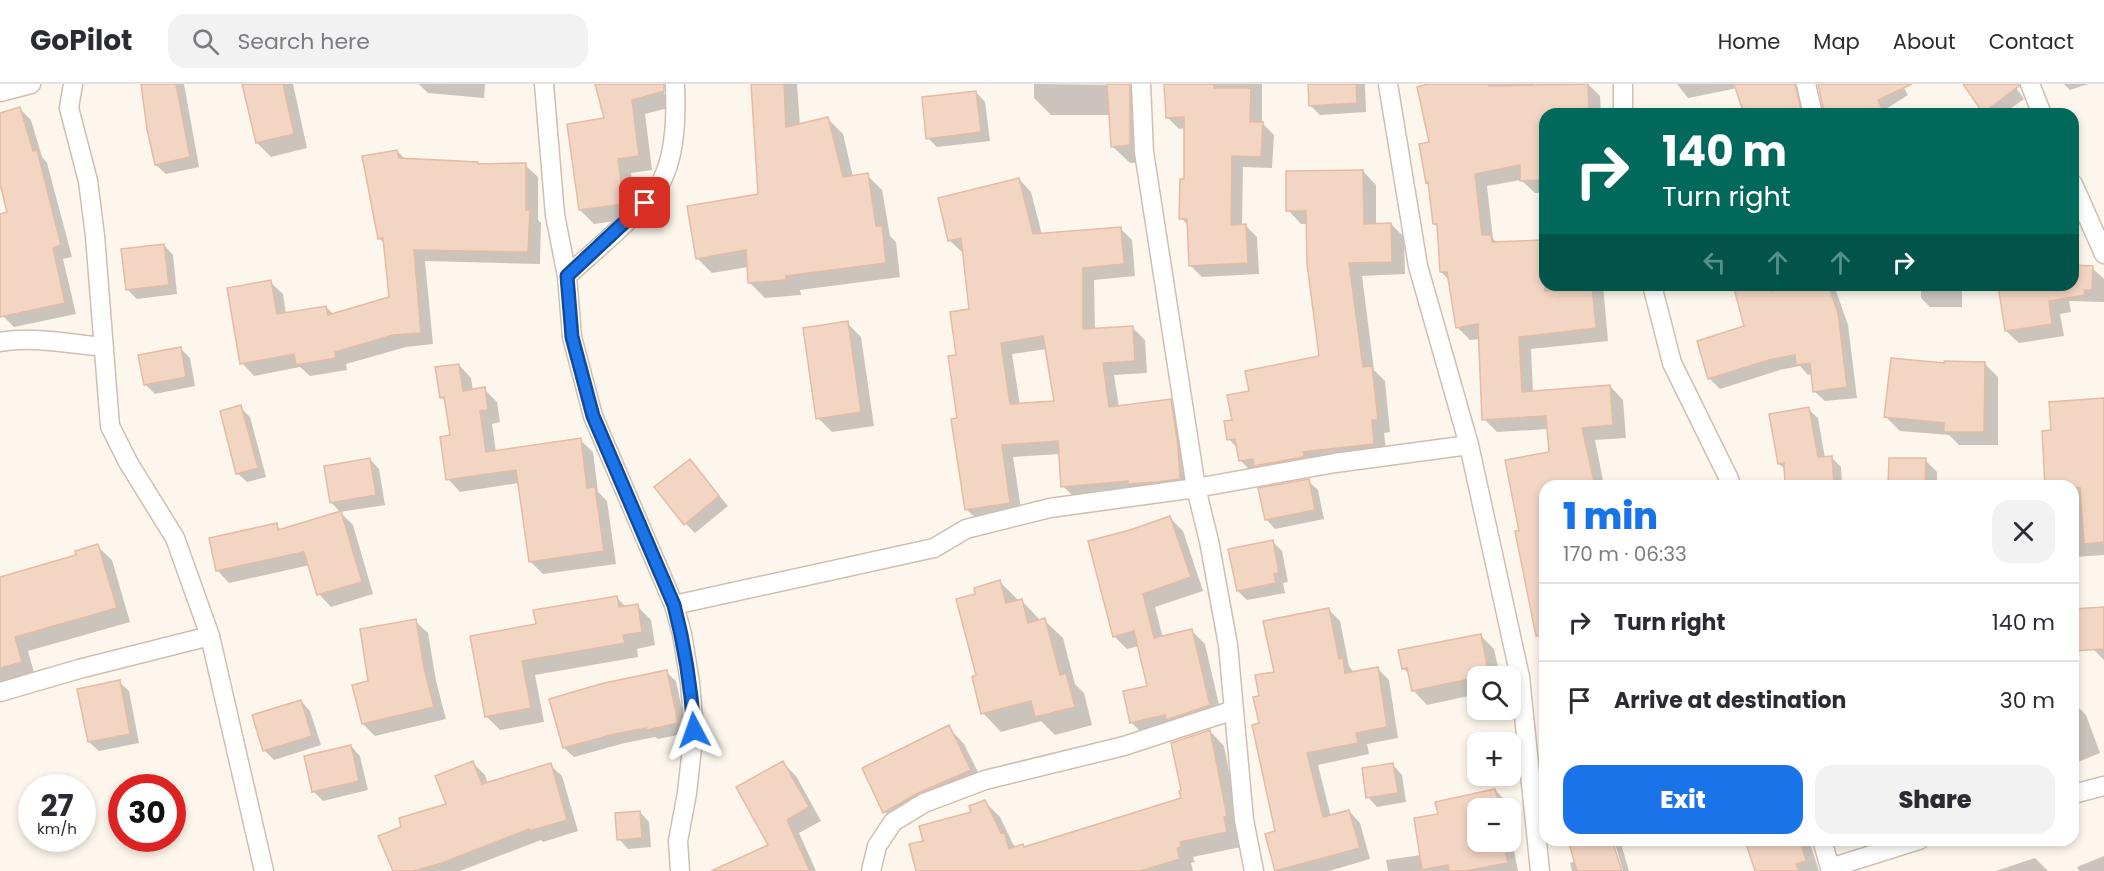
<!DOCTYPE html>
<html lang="en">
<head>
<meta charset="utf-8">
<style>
	:root { --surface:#fff; --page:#f2f2f3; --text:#2b2b33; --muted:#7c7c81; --line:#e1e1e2; --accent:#1a73e8 }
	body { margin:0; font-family:Poppins,sans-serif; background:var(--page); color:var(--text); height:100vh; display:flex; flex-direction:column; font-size:22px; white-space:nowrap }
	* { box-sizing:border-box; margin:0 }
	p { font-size:20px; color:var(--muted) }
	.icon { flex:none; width:33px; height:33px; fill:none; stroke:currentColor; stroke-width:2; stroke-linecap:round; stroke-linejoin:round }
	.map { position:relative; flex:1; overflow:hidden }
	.side { position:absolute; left:1539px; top:396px; width:540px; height:366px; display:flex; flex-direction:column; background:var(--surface); border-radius:18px; box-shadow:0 3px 9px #0003 }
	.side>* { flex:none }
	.banner { position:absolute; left:1539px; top:24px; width:540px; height:183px; border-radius:18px; box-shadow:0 3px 9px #0003; background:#00695c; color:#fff; overflow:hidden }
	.buttons { position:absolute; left:1467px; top:582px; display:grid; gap:12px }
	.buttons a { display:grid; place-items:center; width:54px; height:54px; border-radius:12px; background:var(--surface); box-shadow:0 3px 9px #0003; font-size:30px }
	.speed { position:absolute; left:18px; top:690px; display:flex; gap:12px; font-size:30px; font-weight:700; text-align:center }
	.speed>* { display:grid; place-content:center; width:78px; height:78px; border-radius:50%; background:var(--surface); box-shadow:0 3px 9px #0003; line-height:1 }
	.speed small { font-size:15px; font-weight:400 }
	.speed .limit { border:9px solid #d22; background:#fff; color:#111 }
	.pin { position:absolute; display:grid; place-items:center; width:51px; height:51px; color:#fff; margin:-26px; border-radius:12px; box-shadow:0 3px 9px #0006 }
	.me { position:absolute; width:66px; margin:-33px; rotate:356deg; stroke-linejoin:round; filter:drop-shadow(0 0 4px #0008) }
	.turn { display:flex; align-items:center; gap:21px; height:126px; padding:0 24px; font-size:27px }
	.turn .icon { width:78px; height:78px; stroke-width:2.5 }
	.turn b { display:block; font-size:42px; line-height:51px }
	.lanes { display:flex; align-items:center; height:57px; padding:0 24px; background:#0003; justify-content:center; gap:30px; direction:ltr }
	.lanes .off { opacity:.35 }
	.round { display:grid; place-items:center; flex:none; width:63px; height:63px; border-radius:18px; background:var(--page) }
	.headline { display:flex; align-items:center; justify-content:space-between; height:102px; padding:0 24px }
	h1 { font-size:36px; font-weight:800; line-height:45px; color:var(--accent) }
	.primary-button { display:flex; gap:12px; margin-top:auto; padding:12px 24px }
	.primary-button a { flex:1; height:69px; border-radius:18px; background:var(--accent); color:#fff; font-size:24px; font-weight:800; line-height:69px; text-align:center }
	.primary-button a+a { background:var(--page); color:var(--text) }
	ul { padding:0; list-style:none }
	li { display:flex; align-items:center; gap:18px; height:78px; padding:0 24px; border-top:2px solid var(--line) }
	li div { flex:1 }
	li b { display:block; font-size:22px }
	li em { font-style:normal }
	header { display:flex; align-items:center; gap:36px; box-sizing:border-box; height:84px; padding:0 30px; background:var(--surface); border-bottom:2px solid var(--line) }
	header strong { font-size:28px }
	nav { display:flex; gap:33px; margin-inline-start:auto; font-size:21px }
	.search { width:420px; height:54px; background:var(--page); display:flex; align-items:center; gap:15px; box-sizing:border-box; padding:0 21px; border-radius:18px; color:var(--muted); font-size:22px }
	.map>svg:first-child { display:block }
	.shadow { fill:#0003; fill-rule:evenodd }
	.building { fill:#f3d5c3; stroke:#e6bba3; stroke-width:1.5; fill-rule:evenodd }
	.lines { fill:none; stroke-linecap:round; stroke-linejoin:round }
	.street-casing { stroke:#d1beb0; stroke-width:21 }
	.street { stroke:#fff; stroke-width:18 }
	.route-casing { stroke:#114b97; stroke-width:15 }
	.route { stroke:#1a73e8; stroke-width:10 }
</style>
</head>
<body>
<header>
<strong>GoPilot</strong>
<div class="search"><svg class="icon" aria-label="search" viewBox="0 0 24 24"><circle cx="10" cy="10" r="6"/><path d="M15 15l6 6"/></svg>Search here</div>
<nav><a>Home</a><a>Map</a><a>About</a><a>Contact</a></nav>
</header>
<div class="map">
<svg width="2104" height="787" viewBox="0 0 2104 787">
	<rect width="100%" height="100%" fill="#fdf6ec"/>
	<path class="shadow" d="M143 0H184L199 83 166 90 156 81Z
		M244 0H293L307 64 271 73 257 59Z
		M419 0H485L484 14 428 9Z
		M596 0H662L668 24 645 30 652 86 631 89 637 134 594 140 580 126 606 36Z
		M753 0H797L800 42 828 35 843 50 853 93 867 91 882 106 890 152 896 158 900 193 800 206 801 211 765 214 750 199 748 183 712 189 697 174 759 111Z
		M1034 0 1129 1 1146 18 1147 78 1130 79 1112 62 1110 31H1051L1034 14Z
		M1166 0H1262V39L1274 51 1272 84 1243 83 1242 142H1246L1257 153 1259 190 1202 193 1190 181 1189 142 1181 134 1185 97V44L1179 45 1167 33Z
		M1308 0H1365L1366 28 1320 31 1310 21Z
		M1434 0H1534L1535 2 1588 0 1600 12 1601 30H1545V109H1535L1521 96 1487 102 1493 155 1498 159 1545 157V201H1603L1608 257 1531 265 1533 309 1610 302 1623 316 1626 354 1595 356 1604 402H1545V541L1520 448 1551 369 1549 345 1497 348 1484 335 1480 255 1470 256 1457 243 1450 197 1441 188 1439 144 1435 140 1430 100Z
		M1677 0H1790L1796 11 1807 22 1809 30H1745L1738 4 1688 14Z
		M1902 0 1908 11 1886 25 1888 30H1837Z
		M1965 0H2015L2014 1 2024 15 2003 30H1987Z
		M2064 0H2088L2070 6Z
		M976 8 985 18 990 57 937 63 928 54Z
		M20 25 31 36 42 73 47 79 72 173 63 175 76 230 14 243 3 232 0 218V131L9 129 0 94V31Z
		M397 67 405 75 478 79 481 82 525 81 538 93V136L541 139 540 180 425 177 433 260 406 263 346 280 347 286 310 292 300 283 254 292 242 279 270 198 283 210 286 230 326 223 334 231 390 214 385 160 379 154Z
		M1363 87 1376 101V141L1391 140 1404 153 1405 190 1362 192 1374 286 1385 297 1390 348 1384 349 1387 373 1254 390 1241 377 1238 365 1229 355 1234 337 1251 308 1321 273 1307 140H1301L1288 126Z
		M1019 95 1031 108 1042 151 1120 144 1132 156 1135 192 1094 196 1095 246 1133 244 1145 256 1147 289 1114 291 1119 323 1170 317 1183 329 1191 407 1075 414 1063 402 1060 370 1013 373 1022 431 979 437 966 425 959 335 958 272 970 227 964 168H962L949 156ZM1047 265 1055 319 1020 321 1012 270Z
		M164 161 173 171 177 210 137 215 127 205Z
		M2073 183 2092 184 2104 195V218L2069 217 2071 228 2060 230 2064 252 2019 259 2006 247 2000 201H2073Z
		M1735 201H1834L1848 241 1857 314 1825 317 1814 307 1812 290 1808 291 1800 282 1780 286 1720 305 1710 295 1699 258 1746 243Z
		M1921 201H1962V223H1930L1921 214Z
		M847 239 861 253 874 342 832 348 818 334Z
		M180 264 190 274 195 302 155 310 146 301Z
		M1984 279 1998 293V361H1959L1949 351 1900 347 1886 333 1945 281Z
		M459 281 471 294 473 307 484 305 497 318 500 338 492 340 496 368 580 356 593 368 598 408 607 417 616 480 543 490 530 477 519 399 460 408 448 395 452 352 447 319 441 313Z
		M2104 316V471L2073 473V402L2052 348Z
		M240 323 250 333 266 393 247 398 237 389Z
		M1808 325 1818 334 1825 374 1831 373 1841 383 1842 402H1787L1786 386 1779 380Z
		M370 375 379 385 385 421 340 428 331 418Z
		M1925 376 1937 388V402H1890Z
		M690 377 728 422 695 449 686 440Z
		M1308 397 1318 406 1324 435 1275 445 1266 435Z
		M340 428 353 441 373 510 331 523 319 510 310 481 229 499 217 486 276 441 282 447Z
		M1170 434 1183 447 1203 507 1155 523 1163 554 1192 547 1205 560 1222 634 1145 652 1132 639 1125 608 1149 603 1139 562 1127 565 1114 552Z
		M1273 458 1282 467 1288 498 1283 499 1285 509 1247 516 1238 507Z
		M97 462 112 476 130 538 28 567 35 592 0 602V494L78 472Z
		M1000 498 1019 517 1021 516 1041 537 1044 536 1063 554 1075 600 1084 609 1092 641 1055 651 1041 637 1001 648 983 629 978 592 977 511Z
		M617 514 626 523 637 522 651 536 655 561 637 565 638 573 535 591 544 638 500 646 486 632 537 541Z
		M2104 524V576L2093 565Z
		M1329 526 1340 537 1349 582 1354 589 1378 585 1389 596 1398 654 1367 660 1369 670 1318 681 1331 733 1349 727 1360 739 1370 775 1329 787H1277L1267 751 1277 748 1260 641V613L1275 589Z
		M415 537 428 549 436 597 446 635 375 652 363 640 370 598Z
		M1480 551 1494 565 1500 592H1478V610L1427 621 1413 606 1410 591 1403 584Z
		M666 588 676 597 687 649 658 655 655 653 625 659 574 673 564 664 551 616Z
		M119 598 129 607 139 659 99 667 89 658Z
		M301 617 310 627 321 661 274 676 264 666Z
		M2074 619 2086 631 2100 669 2073 680Z
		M950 645 964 660 984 700 933 723 899 742 885 728Z
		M1210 647 1224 662 1241 747V763L1193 773 1195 778 1191 779 1193 787H916L925 758 973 729 985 718 1000 733 1013 760 1017 764H1025L1182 715Z
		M351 662 360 672 368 706 323 717 313 707Z
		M473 679 485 691 488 700 550 681 562 692 578 747 543 758 541 756 460 787H394L403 744 447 721Z
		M783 679 796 692 821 737 799 749 816 787H714L770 762Z
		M1393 681 1402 691 1406 718 1377 723 1368 713Z
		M1495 706 1506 717 1507 724H1478V758H1510V746L1518 787H1388L1386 776 1421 771 1439 731Z
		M640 728 649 738 651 763 628 765 619 755Z
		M1569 756H1611L1620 787H1572L1570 779 1575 777Z
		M1614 756H1620L1629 787H1623Z
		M1747 756H1809L1819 787H1757Z
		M2104 772V787H2079L2077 783Z
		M2035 774 2048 787H1996Z"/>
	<path class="building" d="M141 0H176L190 73 155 81 147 45Z
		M242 0H283L294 50 256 59Z
		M595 0H664V7L632 16 639 72 618 75 624 120 579 126 567 40 604 34Z
		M751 0H784L786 43 828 33 843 93 868 89 876 142H882L886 179 786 192V196L748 199 746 166 696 175 687 122 758 110Z
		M1107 0H1130V61L1111 63Z
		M1164 0H1214V4H1251L1250 38H1263L1261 73 1232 72 1231 141 1246 140 1248 179 1189 182 1187 135H1179L1180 95H1184V33L1166 34Z
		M1308 0H1356L1357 19 1309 22Z
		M1428 0H1488L1489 2 1588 0 1589 30H1545V96L1520 97V81L1475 90 1482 151H1491L1492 158 1544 156 1545 207 1592 202 1596 244 1519 253 1522 308 1610 301 1613 341 1582 344 1595 402H1545V551L1536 552 1515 447H1519L1505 376 1549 368 1546 332 1482 336 1478 240 1456 244 1447 188H1440L1437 140H1433L1428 98 1426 99 1419 60 1429 58 1417 3Z
		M1734 0H1795L1802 30H1744Z
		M1818 0H1912L1878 16 1885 30H1822L1823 23Z
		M1963 0H2019V2L1983 29Z
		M976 7 981 48 926 55 922 13Z
		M20 23 33 67 37 66 61 161 53 164 65 219 0 233V130L7 128 0 100V29Z
		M397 66 399 74 478 78V80L526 79V126H530L528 168 414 166 421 249 393 251 335 268 336 274 296 281 294 270 240 280 227 204 271 196 277 230 326 222 328 231 389 213 383 154 378 155 362 72Z
		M1363 86 1364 140 1391 139 1392 178 1349 179 1363 283 1372 282 1378 336H1372L1374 360 1303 368 1304 373 1254 382 1253 375 1239 377 1235 355 1227 356 1224 337 1232 336 1227 311 1249 307 1245 287 1319 272 1307 180 1306 127H1286V87Z
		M1019 94 1033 150 1121 143 1124 180 1083 184V245L1133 242 1135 277 1103 279 1109 323 1171 315 1178 363 1180 395 1156 398 1128 400V397L1061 403 1058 357 1002 361 1010 419 965 426 951 335 957 334 948 272 956 271 950 228 969 225 961 154 948 157 938 114ZM1043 252 1054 317 1010 320 1001 259Z
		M164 160 169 201 126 206 121 165Z
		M2073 181 2093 182 2092 206H2084L2085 211 2049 217 2052 240 2005 247 1998 201H2073Z
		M1733 201H1771L1772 207 1788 201H1828L1838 229 1847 303 1813 308 1810 279 1796 281 1795 271 1769 276 1708 295 1697 257 1744 242Z
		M848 237 861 328 816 335 803 244Z
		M181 263 186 293 144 301 138 271Z
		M1891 274 1944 279V277L1985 278 1984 348H1944V339L1884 333Z
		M459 280 463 307 485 303 488 326 480 327 486 368 581 354 587 404 595 403 604 467 529 478 516 386 446 396 440 353 450 351 444 313 440 314 435 283Z
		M2104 314V458L2084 460 2080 404 2045 402 2042 347 2051 346 2049 318Z
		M241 321 258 384 236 390 220 327Z
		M1809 323 1818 373 1832 372 1834 402H1785L1784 379 1778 380 1769 330Z
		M370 374 376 411 330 419 324 382Z
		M1889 374H1926L1925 402H1888Z
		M690 375 719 412 684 441 654 403Z
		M1309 395 1315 426 1265 436 1258 404Z
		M341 427 362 498 317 511 304 468 216 487 209 454 277 439 278 446Z
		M1170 432 1191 493 1143 510 1154 554 1192 545 1210 621 1166 636 1165 631 1130 639 1123 607 1147 602 1134 547 1113 553 1088 457 1130 446Z
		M1273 456 1279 489 1274 490 1276 499 1237 507 1228 465Z
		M98 460 117 524 15 553 22 578 0 584V493L76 471 75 467Z
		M1000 496 1006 519 1022 515 1028 539 1045 534 1060 591 1066 589 1075 623 1035 633 1031 617 981 630 972 593 976 591 956 515 975 510 974 504Z
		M617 512 619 523 638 520 642 548 623 551 625 559 522 577 531 624 485 633 470 552 536 540 533 526Z
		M2104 523V565L2073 567V525Z
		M1329 524 1339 575 1343 574 1345 589 1378 583 1387 643 1356 649 1358 659 1307 669 1323 733 1349 726 1360 764 1275 787 1265 750 1275 747 1252 641 1259 639 1253 613 1259 612 1255 591 1274 588 1263 537Z
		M416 535 424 584 434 623 362 640 352 601 368 597 360 545Z
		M1481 550 1489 591 1412 607 1407 584 1402 585 1398 566Z
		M667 586 678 639 647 646 646 644 615 650 563 664 549 615 604 599Z
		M120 596 130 650 88 658 77 605Z
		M301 616 312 652 263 667 252 631Z
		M949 641 971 686 918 709 883 729 862 684Z
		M1210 646 1227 732 1224 733 1227 748 1180 758 1181 763 1177 764 1180 775 1140 787H916L909 760 923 757 919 742 971 728 969 722 985 716 1001 749 1004 748 1009 765 1023 760 1024 763 1181 714 1179 707 1181 706 1171 659Z
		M351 661 359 697 312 708 304 672Z
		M473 677 482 700 551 679 567 736 530 747 529 745 442 779 414 787H393L378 752 401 743 399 734 446 720 435 692Z
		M783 677 809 723 787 736 810 787H711L768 761 736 703Z
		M1393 679 1398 709 1366 714 1362 684Z
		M1495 705 1500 724H1478V758H1504L1508 779 1465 787H1449L1448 781 1422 786 1414 734 1438 730 1435 718Z
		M640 727 642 754 617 756 615 729Z
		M1568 756H1612L1622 787H1577Z
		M1745 756H1800L1806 777 1796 780 1799 787H1755Z"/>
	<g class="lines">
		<g class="street-casing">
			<path id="street" d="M73 0 69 24 88 97 95 152 110 342 128 378 175 454 210 552 264 787
				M544 0 555 131 567 192 572 253 593 332 674 521 682 550 690 599 694 646 687 709 678 757 680 787
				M1141 0 1144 68 1196 404 1209 457 1228 561 1244 736 1254 787
				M1388 0 1418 182 1469 361 1520 593 1540 787
				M1806 0 1812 26
				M2030 0 2042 30
				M0 8 31 0
				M1623 30V0
				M2073 100 2104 170
				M567 192C591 169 652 121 664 92 676 64 676 30 675 0
				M1652 201 1672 279 1729 395 1731 402
				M0 258C34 252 71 260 104 263
				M674 521 934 464 966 445 1050 424 1196 404 1335 379 1469 361
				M0 608 79 585 210 552
				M2073 710 2104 702
				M1822 756 1831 787
				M1830 784 1919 756
				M871 787 877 762 893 738 924 719 985 696 1124 662 1234 626"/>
		</g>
		<use href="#street" class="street"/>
	</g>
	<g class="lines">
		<g class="route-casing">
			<path id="route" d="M645 119 567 192 572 253 593 332 674 521C685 563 691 603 694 646"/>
		</g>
		<use href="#route" class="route"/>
	</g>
</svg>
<div class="buttons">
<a><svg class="icon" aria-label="search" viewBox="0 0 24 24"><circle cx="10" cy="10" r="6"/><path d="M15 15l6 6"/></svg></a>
<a>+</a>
<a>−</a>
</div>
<div class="speed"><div>27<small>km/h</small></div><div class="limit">30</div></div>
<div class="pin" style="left:645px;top:119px;background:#d93025"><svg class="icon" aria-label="arrive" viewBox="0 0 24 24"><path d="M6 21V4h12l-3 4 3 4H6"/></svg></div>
<svg class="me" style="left:694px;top:646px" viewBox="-20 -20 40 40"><path d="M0-17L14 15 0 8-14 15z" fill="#1a73e8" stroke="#fff" stroke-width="4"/></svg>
<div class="banner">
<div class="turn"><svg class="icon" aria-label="right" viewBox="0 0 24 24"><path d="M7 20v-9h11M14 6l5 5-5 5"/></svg><div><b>140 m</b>Turn right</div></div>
<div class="lanes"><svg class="icon off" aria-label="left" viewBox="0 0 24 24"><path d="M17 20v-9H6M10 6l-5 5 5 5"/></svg><svg class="icon off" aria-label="ahead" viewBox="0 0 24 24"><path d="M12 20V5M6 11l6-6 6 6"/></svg><svg class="icon off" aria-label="ahead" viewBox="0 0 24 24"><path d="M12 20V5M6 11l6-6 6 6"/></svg><svg class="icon" aria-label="right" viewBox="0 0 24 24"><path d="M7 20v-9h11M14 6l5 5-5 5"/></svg></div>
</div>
<section class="side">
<div class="headline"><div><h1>1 min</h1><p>170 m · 06:33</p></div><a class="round"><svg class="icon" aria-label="close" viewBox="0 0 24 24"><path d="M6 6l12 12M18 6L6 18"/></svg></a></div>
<ul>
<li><svg class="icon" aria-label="right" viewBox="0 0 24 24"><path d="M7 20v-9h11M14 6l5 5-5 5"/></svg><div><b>Turn right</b></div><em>140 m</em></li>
<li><svg class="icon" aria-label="arrive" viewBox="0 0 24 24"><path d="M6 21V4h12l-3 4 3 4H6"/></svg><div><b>Arrive at destination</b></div><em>30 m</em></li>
</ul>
<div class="primary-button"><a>Exit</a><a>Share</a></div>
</section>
</div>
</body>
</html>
